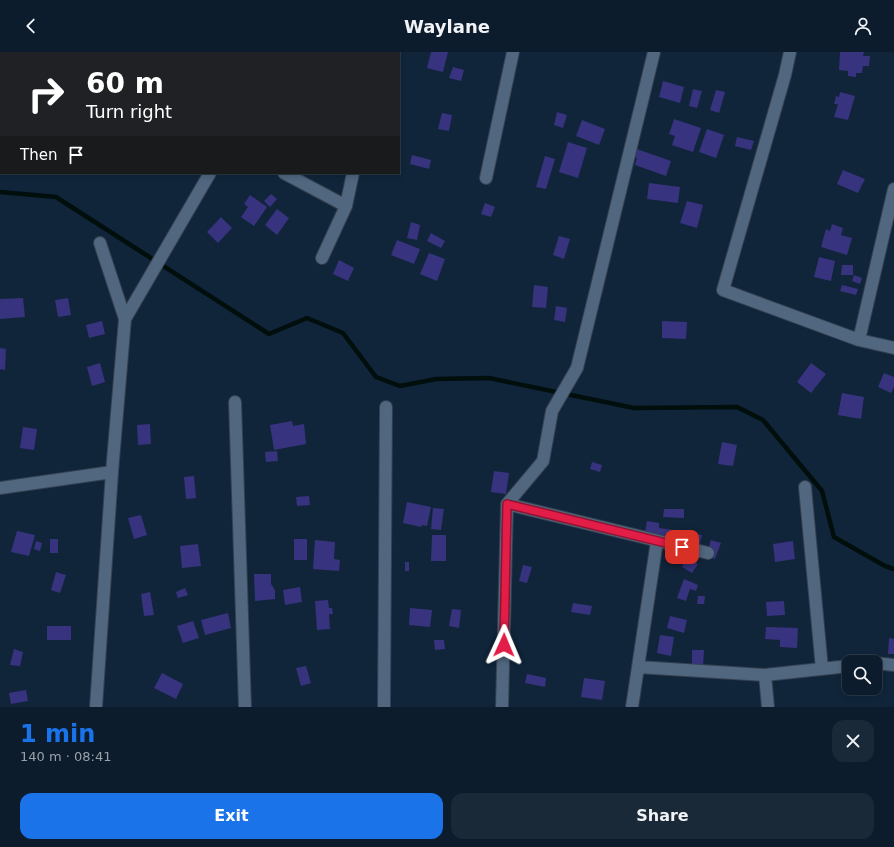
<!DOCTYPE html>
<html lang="en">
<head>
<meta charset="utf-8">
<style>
	:root { --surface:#0c1c2c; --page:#1a2938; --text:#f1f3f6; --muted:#9aa1a9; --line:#2c3a48; --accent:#1a73e8 }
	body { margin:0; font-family:"DejaVu Sans",sans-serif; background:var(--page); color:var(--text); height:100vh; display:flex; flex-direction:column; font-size:15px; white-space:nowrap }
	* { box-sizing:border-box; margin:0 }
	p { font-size:13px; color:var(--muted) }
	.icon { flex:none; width:22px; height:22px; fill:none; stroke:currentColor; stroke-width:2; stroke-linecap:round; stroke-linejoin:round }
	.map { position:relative; height:655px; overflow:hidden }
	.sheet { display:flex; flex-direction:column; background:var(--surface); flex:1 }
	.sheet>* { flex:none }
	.top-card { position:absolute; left:0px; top:0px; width:400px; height:122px; box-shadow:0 2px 6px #0003,0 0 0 1px var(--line); background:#202124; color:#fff; overflow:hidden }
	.tools { position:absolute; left:842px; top:603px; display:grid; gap:8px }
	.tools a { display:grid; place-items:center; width:40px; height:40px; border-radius:8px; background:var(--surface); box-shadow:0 2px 6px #0003,0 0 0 1px var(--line); font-size:20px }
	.pin { position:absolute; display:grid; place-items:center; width:34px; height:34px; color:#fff; margin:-17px; border-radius:8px; box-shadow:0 2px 6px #0006 }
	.me { position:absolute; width:44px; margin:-22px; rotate:1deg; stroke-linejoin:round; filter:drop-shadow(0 0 3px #0008) }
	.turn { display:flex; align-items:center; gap:14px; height:84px; padding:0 20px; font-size:18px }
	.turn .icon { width:52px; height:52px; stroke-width:2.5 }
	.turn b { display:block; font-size:28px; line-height:34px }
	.then { display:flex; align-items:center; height:38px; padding:0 20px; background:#0003; gap:8px; font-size:15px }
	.round { display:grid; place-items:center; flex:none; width:42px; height:42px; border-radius:12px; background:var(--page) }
	.head { display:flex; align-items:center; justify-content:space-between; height:68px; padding:0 20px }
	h1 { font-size:24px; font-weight:800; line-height:30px; color:var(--accent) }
	.cta { display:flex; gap:8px; margin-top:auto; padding:8px 20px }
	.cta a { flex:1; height:46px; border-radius:12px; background:var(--accent); color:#fff; font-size:16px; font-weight:800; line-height:46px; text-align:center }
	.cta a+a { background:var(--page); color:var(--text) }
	header { display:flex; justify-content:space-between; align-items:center; height:52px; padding:0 20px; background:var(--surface); font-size:18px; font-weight:800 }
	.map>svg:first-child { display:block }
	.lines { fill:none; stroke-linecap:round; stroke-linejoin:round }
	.stream { stroke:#000e0c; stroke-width:4.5 }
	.building { fill:#37337e }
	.minor-casing { stroke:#344051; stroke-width:14 }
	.minor { stroke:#50677f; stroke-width:12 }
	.route-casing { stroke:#92132f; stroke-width:10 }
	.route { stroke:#e11d48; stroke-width:7 }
</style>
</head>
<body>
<header><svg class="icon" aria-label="back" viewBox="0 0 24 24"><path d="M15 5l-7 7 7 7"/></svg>Waylane<svg class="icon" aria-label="person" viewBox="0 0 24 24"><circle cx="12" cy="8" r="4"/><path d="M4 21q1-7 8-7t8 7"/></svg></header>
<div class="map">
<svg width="894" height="655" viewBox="0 0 894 655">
	<rect width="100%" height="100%" fill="#10253a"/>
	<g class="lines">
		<path class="stream" d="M0 140 56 145 269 282 307 266 343 281 376 325 400 334 436 327 489 326 634 356 737 355 763 368 822 439 834 485 885 514 894 517"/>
	</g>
	<path class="building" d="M431 0H448L443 20 427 16Z
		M840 0H864L863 4H870L869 14H863L862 21H856V25L848 24V19L839 18Z
		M453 15 464 18 461 29 449 26Z
		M663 29 684 35 680 51 659 45Z
		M693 37 702 39 697 56 689 54Z
		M716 38 725 40 719 61 710 58Z
		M840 40 855 44 848 68 834 65 838 52H834L836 44 839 45Z
		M557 60 567 63 563 76 554 73Z
		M442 61 452 63 449 79 438 77Z
		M674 67 701 76 693 100 672 93 675 84 669 82Z
		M582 68 605 77 599 93 576 84Z
		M707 77 724 83 716 106 699 100Z
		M737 85 754 89 751 98 735 94Z
		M568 90 587 96 578 126 559 120Z
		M634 96 671 109 666 124 635 113 637 106 631 103Z
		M412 103 431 108 429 117 410 112Z
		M545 104 555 107 546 137 536 135Z
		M843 118 865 127 858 141 837 132Z
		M649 131 680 135 678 151 647 147Z
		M271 142 277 147 270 155 264 149Z
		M250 143 267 155 254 174 241 165 248 155 244 152Z
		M687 149 703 153 697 176 680 171Z
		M485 151 495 155 491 165 481 162Z
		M277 157 289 166 277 183 265 173Z
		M221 165 232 176 218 191 207 180Z
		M411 170 420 173 417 188 407 186Z
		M832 172 843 176 841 183 852 186 847 203 821 195 826 177 830 179Z
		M431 181 445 189 441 196 427 189Z
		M559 184 570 187 564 207 553 203Z
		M397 188 420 197 414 212 391 203Z
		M429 201 445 207 437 229 420 222Z
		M819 205 835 209 831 229 814 225Z
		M339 208 354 216 348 229 333 222Z
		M842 213H853V223H841Z
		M854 223 862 226 860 232 852 229Z
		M534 233 548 235 546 256 532 255Z
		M842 233 858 237 856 243 840 239Z
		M23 246 25 265 0 267V247Z
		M68 246 71 263 58 265 55 248Z
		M556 254 567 256 565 270 554 268Z
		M102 269 105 282 89 286 86 273Z
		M662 269 687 270 686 287 662 286Z
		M0 296 6 297 5 318 0 317Z
		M100 311 105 330 92 334 87 315Z
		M811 311 826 322 811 341 797 330Z
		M884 321 894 325V335L891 341 878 335Z
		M842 341 864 345 861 367 838 363Z
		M292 369 293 374 304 372 306 392 274 398 270 373Z
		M150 372 151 392 138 393 137 373Z
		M23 375 37 377 34 398 20 396Z
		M722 390 737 393 733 414 718 412Z
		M277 399 278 409 266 410 265 400Z
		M592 410 602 413 600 420 590 417Z
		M494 419 509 421 506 442 491 440Z
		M194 424 196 446 186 447 184 425Z
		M309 444 310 453 297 454 296 445Z
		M407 450 431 455 427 474 422 473 421 475 403 471Z
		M433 456 444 457 441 478 431 477Z
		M664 457H684V466L663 465Z
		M141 463 147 483 134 487 128 466Z
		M647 469 659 471V476L674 478 673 490 644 486Z
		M17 479 35 483 29 504 11 500Z
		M686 480 702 483 700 492 706 494 705 502 683 501Z
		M432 483H446V509H431Z
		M50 487H58V501H50Z
		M294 487H307V508H294Z
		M315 488 335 490 334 507 340 508 339 519 313 517Z
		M711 488 721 491 715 507 706 504Z
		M36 489 42 491 40 499 34 497Z
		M793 489 795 507 775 510 773 492Z
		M198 492 201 514 182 516 180 494Z
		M687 505 698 512 692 521 682 515Z
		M405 510H409V519H405Z
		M523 513 532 515 527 531 519 529Z
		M56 520 66 523 60 541 51 538Z
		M254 522H271V532L275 538V547L255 549Z
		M684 527 698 533 696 539 690 537 686 549 677 546Z
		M300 535 302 550 285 553 283 538Z
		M185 536 188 543 178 546 176 540Z
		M150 540 154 563 144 564 141 542Z
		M698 544H705L704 552H697Z
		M328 548 329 556H332L333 562H329L330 577 317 578 315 549Z
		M784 549 785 563 767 564 766 550Z
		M573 551 592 554 590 563 571 560Z
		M410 556 432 558 430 575 409 573Z
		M452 557 461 558 459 576 449 574Z
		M228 561 231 576 205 583 201 568Z
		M670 564 687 568 684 581 667 576Z
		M193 569 199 586 183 591 177 574Z
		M47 574H71V588H47Z
		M766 575 798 576 797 596 780 595V588L765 587Z
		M660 583 674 585 671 604 657 601Z
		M889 586 894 587V602H888Z
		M434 588H444L445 597 435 598Z
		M14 597 23 600 20 614 10 613Z
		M692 598H704L703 615 692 614Z
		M306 614 311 631 301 634 296 616Z
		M162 621 183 632 176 647 154 636Z
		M527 622 546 626 545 635 525 631Z
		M584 626 605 629 602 648 581 645Z
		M26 638 28 649 11 652 9 641Z"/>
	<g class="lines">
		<g class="minor-casing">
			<path id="minor" d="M790 0 785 23 723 238 859 288 894 296
				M247 1V0
				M379 1V0
				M284 121 346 154
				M486 126 513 0
				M100 191 125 267
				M322 206 346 154 353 121
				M859 288 894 137
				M235 350 245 655
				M805 435 822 617
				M0 436 112 420
				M507 452 708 501
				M875 611 894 613
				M638 615 765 623 849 614
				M765 623 768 655
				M96 655 112 420 125 267 210 121
				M384 655 386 355
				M502 655 507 452 543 409 552 359 577 316 654 0
				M632 655 657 489"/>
		</g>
		<use href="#minor" class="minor"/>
	</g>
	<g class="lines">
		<g class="route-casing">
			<path id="route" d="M504 593 507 452 682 495"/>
		</g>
		<use href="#route" class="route"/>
	</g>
</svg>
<div class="tools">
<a><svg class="icon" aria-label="search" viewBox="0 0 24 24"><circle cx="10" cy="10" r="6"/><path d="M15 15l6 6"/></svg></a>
</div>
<div class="pin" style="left:682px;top:495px;background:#d93025"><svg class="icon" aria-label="arrive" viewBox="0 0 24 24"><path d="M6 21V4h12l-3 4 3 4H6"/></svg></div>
<svg class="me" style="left:504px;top:593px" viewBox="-20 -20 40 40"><path d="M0-17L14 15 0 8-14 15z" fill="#e11d48" stroke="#fff" stroke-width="4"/></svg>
<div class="top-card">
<div class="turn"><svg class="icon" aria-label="right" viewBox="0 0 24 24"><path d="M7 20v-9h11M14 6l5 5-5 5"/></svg><div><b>60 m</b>Turn right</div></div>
<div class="then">Then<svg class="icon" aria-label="arrive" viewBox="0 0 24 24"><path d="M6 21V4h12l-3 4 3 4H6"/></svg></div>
</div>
</div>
<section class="sheet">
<div class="head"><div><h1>1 min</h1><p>140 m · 08:41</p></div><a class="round"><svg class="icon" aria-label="close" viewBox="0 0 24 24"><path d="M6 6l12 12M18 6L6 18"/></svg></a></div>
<div class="cta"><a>Exit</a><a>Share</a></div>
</section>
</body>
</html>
